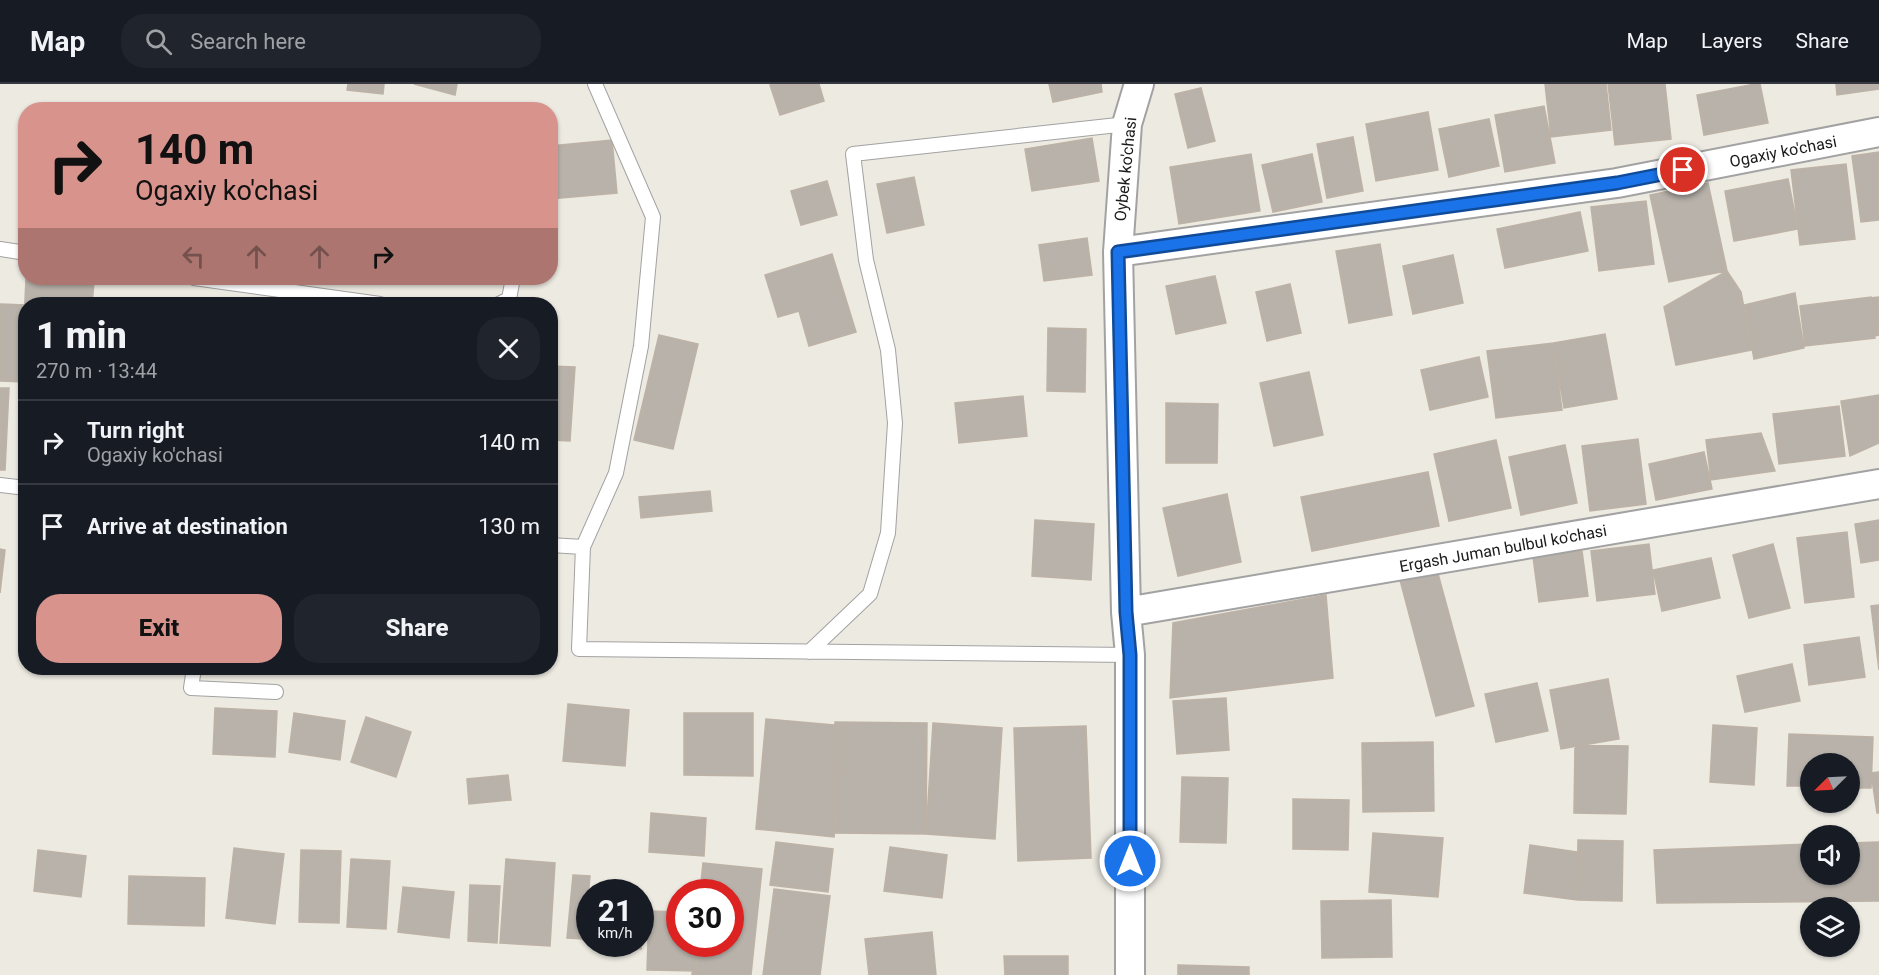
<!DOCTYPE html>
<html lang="en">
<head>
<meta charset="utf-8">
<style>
	:root { --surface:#171b24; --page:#20242c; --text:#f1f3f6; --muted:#9ea1a6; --line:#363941; --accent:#d8938d }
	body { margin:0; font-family:Roboto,sans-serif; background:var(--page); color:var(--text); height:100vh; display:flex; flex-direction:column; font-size:22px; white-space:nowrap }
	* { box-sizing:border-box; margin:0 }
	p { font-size:20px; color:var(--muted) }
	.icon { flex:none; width:33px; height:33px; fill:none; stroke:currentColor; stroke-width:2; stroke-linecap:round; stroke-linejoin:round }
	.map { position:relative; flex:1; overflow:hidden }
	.side { position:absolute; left:18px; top:213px; width:540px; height:378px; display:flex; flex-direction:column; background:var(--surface); border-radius:24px; box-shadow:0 2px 4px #0004 }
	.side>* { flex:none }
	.top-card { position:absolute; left:18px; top:18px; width:540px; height:183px; border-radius:24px; box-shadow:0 2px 4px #0004; background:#d8938d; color:#111; overflow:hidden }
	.needle { width:39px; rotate:246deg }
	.controls { position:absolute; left:1800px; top:669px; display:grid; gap:12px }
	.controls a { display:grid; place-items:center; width:60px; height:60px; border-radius:50%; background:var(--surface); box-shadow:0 2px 4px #0004; font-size:30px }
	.speed { position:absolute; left:576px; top:795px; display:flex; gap:12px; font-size:30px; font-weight:700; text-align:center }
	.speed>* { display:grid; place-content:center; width:78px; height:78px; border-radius:50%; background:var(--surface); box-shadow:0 2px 4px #0004; line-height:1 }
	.speed small { font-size:15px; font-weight:400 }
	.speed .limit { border:9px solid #d22; background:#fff; color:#111 }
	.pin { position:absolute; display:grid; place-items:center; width:51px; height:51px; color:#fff; margin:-26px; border:3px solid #fff; border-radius:50%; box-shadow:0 2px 6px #0007 }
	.me { position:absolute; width:66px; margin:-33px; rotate:0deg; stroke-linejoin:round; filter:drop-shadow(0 0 4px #0008) }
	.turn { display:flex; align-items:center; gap:21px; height:126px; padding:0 18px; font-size:27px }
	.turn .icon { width:78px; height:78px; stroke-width:2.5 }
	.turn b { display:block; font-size:42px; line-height:51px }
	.lanes { display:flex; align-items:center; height:57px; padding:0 18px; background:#0003; justify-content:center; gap:30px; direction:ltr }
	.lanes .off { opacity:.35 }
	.round { display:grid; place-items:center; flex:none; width:63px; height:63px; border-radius:24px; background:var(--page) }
	.summary { display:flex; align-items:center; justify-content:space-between; height:102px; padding:0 18px }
	h1 { font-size:36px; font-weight:800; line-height:45px }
	.button { display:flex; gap:12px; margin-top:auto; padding:12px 18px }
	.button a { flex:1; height:69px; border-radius:24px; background:var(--accent); color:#111; font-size:24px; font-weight:800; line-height:69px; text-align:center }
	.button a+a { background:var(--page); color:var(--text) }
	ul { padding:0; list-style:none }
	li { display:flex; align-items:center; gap:18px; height:84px; padding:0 18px; border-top:2px solid var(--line) }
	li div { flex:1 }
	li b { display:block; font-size:22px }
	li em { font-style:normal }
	header { display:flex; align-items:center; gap:36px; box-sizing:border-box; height:84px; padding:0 30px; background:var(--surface); border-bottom:2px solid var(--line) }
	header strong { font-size:28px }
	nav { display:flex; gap:33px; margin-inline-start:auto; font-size:21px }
	.search { width:420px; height:54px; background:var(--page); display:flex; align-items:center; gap:15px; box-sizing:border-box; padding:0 21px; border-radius:24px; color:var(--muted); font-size:22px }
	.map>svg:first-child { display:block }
	.building { fill:#b8b2ab; stroke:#bdb2a5; stroke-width:1.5 }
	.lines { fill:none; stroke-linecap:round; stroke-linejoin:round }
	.lane-casing { stroke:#a2a2a2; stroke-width:16 }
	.street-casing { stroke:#a2a2a2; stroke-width:32 }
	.lane { stroke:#fff; stroke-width:14 }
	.street { stroke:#fff; stroke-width:28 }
	.route-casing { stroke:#114b97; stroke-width:15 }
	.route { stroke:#1a73e8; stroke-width:10 }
	.labels { text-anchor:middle; stroke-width:4.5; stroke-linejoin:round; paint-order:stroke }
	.street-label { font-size:16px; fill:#1b1b1b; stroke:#fff }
</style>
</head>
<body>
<header>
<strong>Map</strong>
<div class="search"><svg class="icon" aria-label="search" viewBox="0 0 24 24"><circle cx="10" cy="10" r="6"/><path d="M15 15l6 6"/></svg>Search here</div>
<nav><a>Map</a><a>Layers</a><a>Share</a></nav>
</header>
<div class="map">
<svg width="1879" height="891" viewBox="0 0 1879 891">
	<rect width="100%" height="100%" fill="#eceae1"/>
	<path class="building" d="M348 0H384L383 10 347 6Z
		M414 0H457L455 11Z
		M774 0H819L824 17 780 31 770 1Z
		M1049 0H1101L1102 8 1053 18Z
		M1545 0H1606L1611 46 1551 53Z
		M1608 0H1665L1671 55 1615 61Z
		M1755 0H1760L1768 39 1704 51 1697 11Z
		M1836 0H1879V5L1837 11Z
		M1201 4 1215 57 1188 64 1175 10Z
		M1544 22 1555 79 1505 88 1495 31Z
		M1428 28 1438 86 1376 97 1366 40Z
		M1489 35 1499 82 1449 93 1439 45Z
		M1353 53 1363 107 1327 114 1317 60Z
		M1092 54 1099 97 1032 107 1025 65Z
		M612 56 617 109 550 115V62Z
		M1879 68V136L1861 138 1852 72Z
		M1251 70 1260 127 1179 140 1170 83Z
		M1312 70 1322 118 1273 128 1262 81Z
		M1846 80 1855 155 1800 161 1791 86Z
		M914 93 924 141 887 149 877 100Z
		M1788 95 1798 145 1734 157 1725 107Z
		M827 97 837 131 801 141 791 107Z
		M1708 99 1727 187 1669 198 1650 111Z
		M1646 117 1654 180 1599 187 1591 123Z
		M1580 128 1588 167 1505 184 1497 145Z
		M1087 154 1092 191 1044 197 1039 161Z
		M1380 160 1392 231 1349 239 1336 167Z
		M832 170 856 248 809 262 799 227 778 233 765 191Z
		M1453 171 1463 219 1413 230 1403 182Z
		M1727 187 1741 208 1752 266 1676 281 1664 223Z
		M1215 192 1226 239 1176 250 1166 202Z
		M26 195 94 198 92 220H26L24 237Z
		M1290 200 1301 249 1267 257 1256 208Z
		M1795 209 1804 264 1754 275 1744 221Z
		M1871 213 1875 254 1805 262 1800 222Z
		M1879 213V251L1875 252 1871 214Z
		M0 220 26 221 23 298 0 297Z
		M1048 244 1086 245 1085 308 1047 307Z
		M1605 250 1617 315 1564 324 1553 259Z
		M659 251 698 260 673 365 634 356Z
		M1553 259 1562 326 1496 334 1487 267Z
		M1479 273 1488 313 1430 326 1421 286Z
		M550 282 575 283 570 357 550 356Z
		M1309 288 1323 351 1274 362 1260 299Z
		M0 304H9L5 386H0Z
		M1879 311V359L1850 372 1841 317Z
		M1023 312 1027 352 959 359 955 319Z
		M1166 319 1218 320 1217 379H1166Z
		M1839 322 1845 372 1779 380 1773 330Z
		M1761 349 1775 387 1711 396 1706 356Z
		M1638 355 1646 420 1590 427 1582 362Z
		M1496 356 1511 424 1449 437 1434 370Z
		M1565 361 1577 419 1521 431 1509 373Z
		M1704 368 1712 405 1656 416 1649 380Z
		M1428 388 1439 442 1312 467 1301 413Z
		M710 407 712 427 641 434 639 413Z
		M1227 410 1241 478 1178 492 1163 424Z
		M1035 436 1094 440 1091 496 1032 492Z
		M1879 436V476L1861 479 1855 440Z
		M1847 448 1854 513 1805 519 1797 454Z
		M1649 460 1655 510 1597 517 1591 467Z
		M1773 460 1790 524 1749 534 1733 471Z
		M0 465 5 466 0 509Z
		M1582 467 1588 512 1539 518 1533 473Z
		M1711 474 1720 514 1662 527 1653 486Z
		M1437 486 1474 622 1436 632 1400 496Z
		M1326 511 1333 594 1170 614 1173 539Z
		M1879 521V586L1871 522Z
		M1859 553 1865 593 1809 601 1804 561Z
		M1792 580 1800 617 1745 628 1737 592Z
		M1608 595 1619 655 1561 665 1550 606Z
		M1537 599 1548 647 1496 658 1485 610Z
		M1226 614 1229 666 1177 670 1173 617Z
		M568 620 629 626 625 682 563 677Z
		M215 624 277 627 275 673 213 670Z
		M294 629 345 637 340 676 289 668Z
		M684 629H753V692L684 691Z
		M366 633 411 648 396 693 351 678Z
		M766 635 845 642 834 753 756 745Z
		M835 638 927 639 926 750 834 749Z
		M933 639 1002 644 995 755 926 750Z
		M1713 641 1757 644 1754 701 1710 698Z
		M1086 642 1091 774 1018 777 1014 644Z
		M1789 650 1873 653 1871 704H1850V680H1810V702H1787Z
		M1433 658 1434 727 1363 728 1362 659Z
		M1575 661 1628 662 1626 730 1574 729Z
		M1879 688V729H1877L1871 689Z
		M508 691 511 716 469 720 467 695Z
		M1182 693 1228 694 1226 759 1180 758Z
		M1293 715 1349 716 1348 766 1293 765Z
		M651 729 706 734 704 772 649 768Z
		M1373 749 1443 754 1438 813 1369 808Z
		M1578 756 1623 757 1622 817 1577 816Z
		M776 758 833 765 828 808 770 801Z
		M1879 758V817L1657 819 1654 766 1810 760V790H1850V759Z
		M1530 761 1583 769 1577 816 1524 809Z
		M890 763 947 771 942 814 884 807Z
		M234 764 284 770 275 840 226 834Z
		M38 766 86 772 81 813 34 807Z
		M301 766 341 767 339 839 299 838Z
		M351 775 390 777 386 845 347 843Z
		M506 775 555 779 550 862 500 859Z
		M703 779 762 785 751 891H692L695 860H730V808H700Z
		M573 791 590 792 584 855 567 854Z
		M129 792 205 794 204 842 128 840Z
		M470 801 500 802 497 859 468 857Z
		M403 803 454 808 449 854 398 848Z
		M774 805 830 812 820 891H763Z
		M1391 816 1392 873 1322 874 1321 817Z
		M640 819 646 820 641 865 591 860H640Z
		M649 827 680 828V860H697V887L647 886Z
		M932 848 936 891H869L865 855Z
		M1004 872H1068V891H1005Z
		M1178 881 1249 883V891H1178Z"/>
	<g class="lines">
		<g class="lane-casing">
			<path id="lane" d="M0 165 26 169
				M194 194 380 220
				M499 220 509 215 513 194
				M0 401 26 404
				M550 461 583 463 579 565 1130 571
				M583 463 616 389 641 262 653 133 595 0
				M809 568 870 510 888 449 895 339 888 266 866 176 853 70 1127 40
				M194 584 191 604 276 608"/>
		</g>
		<g class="street-casing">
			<path id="street" d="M1118 168 1617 99 1879 48
				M1126 528 1879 400
				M1130 891V571L1126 528 1118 168 1127 40 1139 0"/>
		</g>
		<use href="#lane" class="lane"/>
		<use href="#street" class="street"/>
	</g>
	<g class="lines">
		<g class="route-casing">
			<path id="route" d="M1130 777V571L1126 528 1118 168 1617 99 1683 86"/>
		</g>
		<use href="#route" class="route"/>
	</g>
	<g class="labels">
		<g class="street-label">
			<text transform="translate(1783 67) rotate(-11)" y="6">Ogaxiy ko'chasi</text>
			<text transform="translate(1125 85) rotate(-84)" y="6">Oybek ko'chasi</text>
			<text transform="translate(1503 464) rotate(-10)" y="6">Ergash Juman bulbul ko'chasi</text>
		</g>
	</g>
</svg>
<div class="controls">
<a><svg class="needle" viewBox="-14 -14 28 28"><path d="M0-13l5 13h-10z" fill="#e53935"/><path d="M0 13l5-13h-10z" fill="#9ea1a6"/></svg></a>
<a><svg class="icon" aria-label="sound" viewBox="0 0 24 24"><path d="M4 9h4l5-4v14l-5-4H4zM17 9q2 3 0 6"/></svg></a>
<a><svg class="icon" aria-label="layers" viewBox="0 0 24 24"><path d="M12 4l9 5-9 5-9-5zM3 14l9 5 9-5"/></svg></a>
</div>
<div class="speed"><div>21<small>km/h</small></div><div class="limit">30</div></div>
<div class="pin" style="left:1683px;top:86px;background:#d93025"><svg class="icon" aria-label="arrive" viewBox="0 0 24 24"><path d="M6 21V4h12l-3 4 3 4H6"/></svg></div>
<svg class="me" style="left:1130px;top:777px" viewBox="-20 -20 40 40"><circle r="17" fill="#1a73e8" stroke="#fff" stroke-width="3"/><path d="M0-11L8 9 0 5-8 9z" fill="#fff"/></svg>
<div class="top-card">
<div class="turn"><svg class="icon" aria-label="right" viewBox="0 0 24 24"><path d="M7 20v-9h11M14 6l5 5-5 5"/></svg><div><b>140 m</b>Ogaxiy ko'chasi</div></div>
<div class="lanes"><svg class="icon off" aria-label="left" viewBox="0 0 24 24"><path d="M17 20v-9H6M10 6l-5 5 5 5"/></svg><svg class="icon off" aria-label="ahead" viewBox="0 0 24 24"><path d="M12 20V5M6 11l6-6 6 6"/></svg><svg class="icon off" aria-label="ahead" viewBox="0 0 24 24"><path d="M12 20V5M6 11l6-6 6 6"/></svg><svg class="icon" aria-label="right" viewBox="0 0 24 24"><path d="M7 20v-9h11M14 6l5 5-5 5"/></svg></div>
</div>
<section class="side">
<div class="summary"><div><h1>1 min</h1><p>270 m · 13:44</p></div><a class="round"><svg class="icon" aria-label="close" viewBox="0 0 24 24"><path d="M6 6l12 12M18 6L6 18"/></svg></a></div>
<ul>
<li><svg class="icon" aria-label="right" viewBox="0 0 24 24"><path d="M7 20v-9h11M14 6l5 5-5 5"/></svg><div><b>Turn right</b><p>Ogaxiy ko'chasi</p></div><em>140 m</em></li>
<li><svg class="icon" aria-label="arrive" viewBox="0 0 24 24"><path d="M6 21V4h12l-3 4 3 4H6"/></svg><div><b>Arrive at destination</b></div><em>130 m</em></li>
</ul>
<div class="button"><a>Exit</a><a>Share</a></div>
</section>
</div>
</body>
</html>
